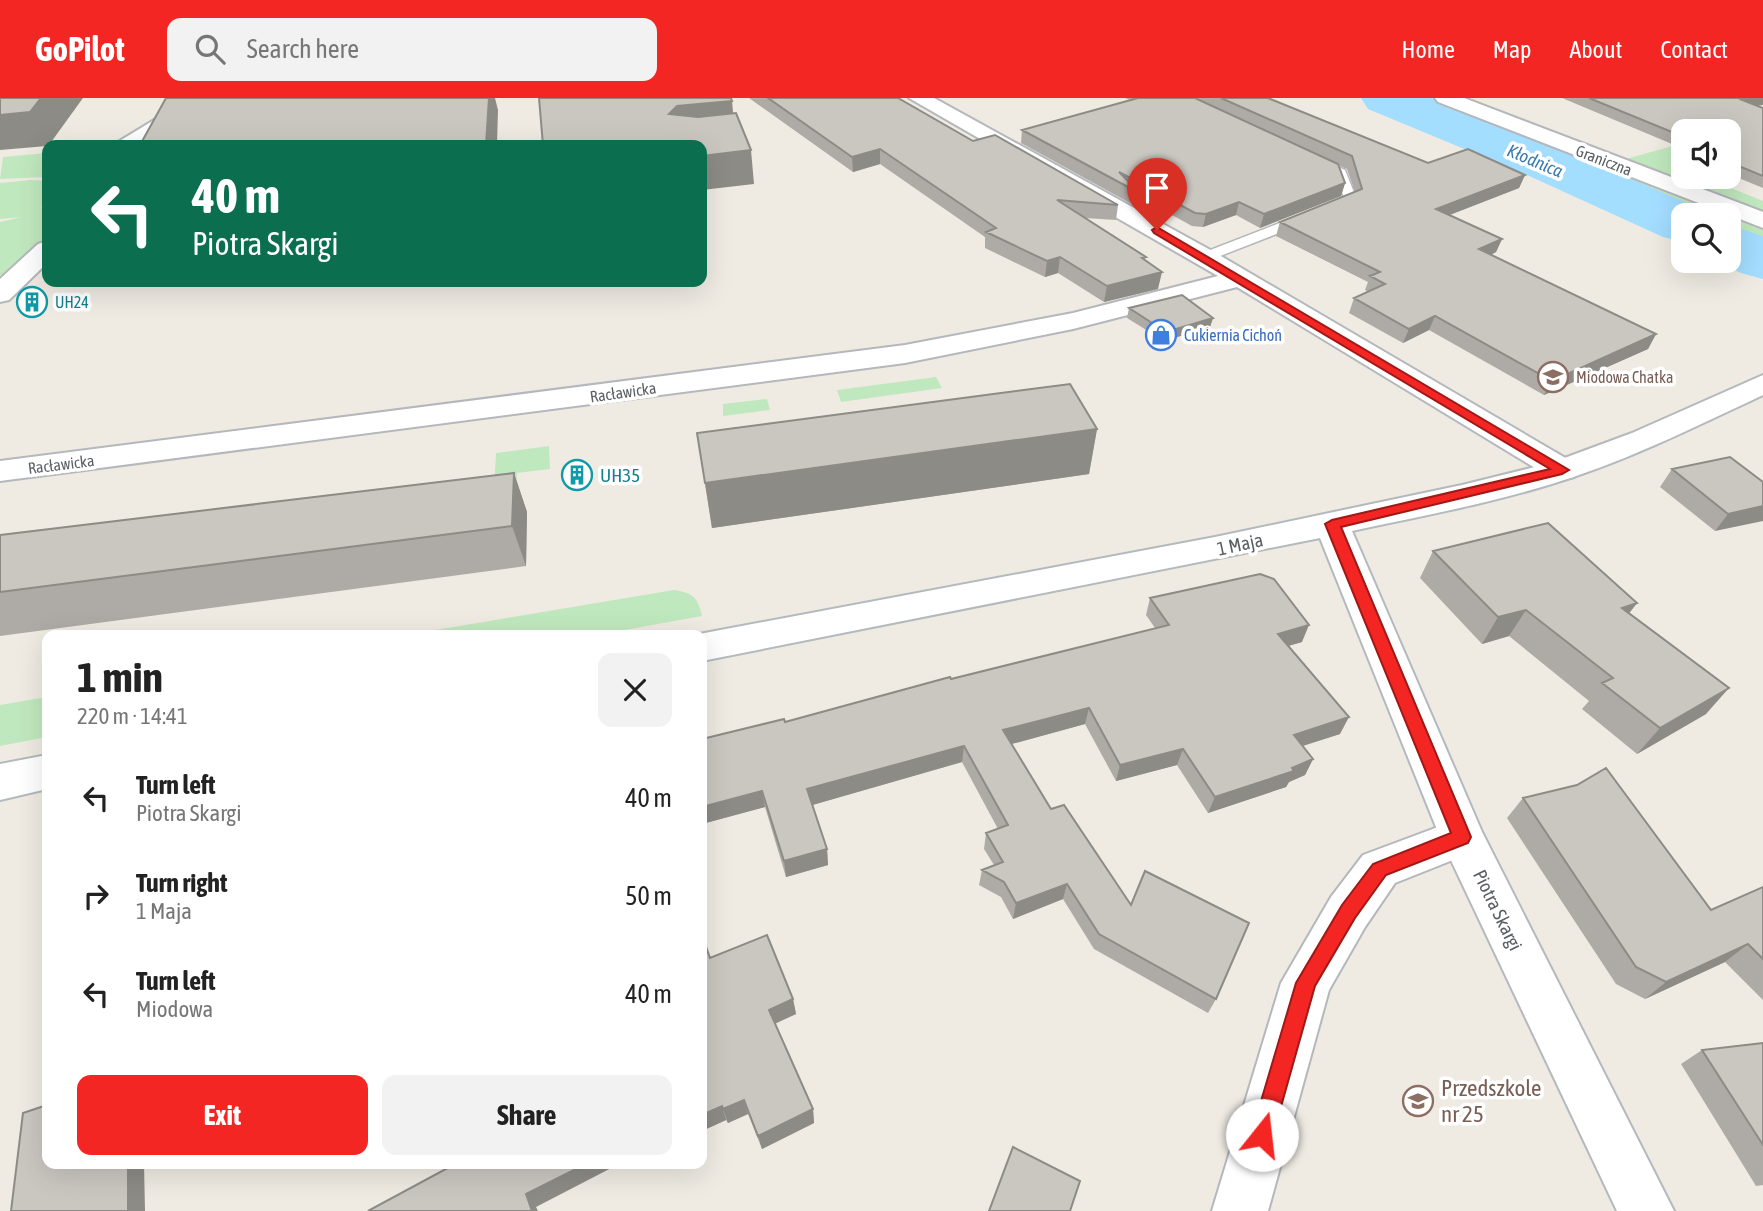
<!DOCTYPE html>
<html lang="en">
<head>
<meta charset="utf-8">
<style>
	:root { --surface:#fff; --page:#f2f2f2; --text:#222; --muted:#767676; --accent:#f42624 }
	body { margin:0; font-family:"Asap Condensed",sans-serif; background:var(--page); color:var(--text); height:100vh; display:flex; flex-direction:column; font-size:26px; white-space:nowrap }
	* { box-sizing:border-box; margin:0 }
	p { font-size:23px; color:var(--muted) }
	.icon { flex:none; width:38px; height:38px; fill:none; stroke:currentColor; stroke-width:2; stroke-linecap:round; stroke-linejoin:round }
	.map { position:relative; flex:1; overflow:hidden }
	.drawer { position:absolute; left:42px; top:532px; width:665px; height:539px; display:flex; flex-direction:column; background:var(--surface); border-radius:14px; box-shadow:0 7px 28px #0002 }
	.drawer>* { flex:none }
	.guide { position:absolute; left:42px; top:42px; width:665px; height:147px; border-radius:14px; box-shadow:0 7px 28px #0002; background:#0b6e4f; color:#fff; overflow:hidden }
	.tools { position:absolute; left:1671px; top:21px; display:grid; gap:14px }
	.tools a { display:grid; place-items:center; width:70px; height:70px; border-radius:14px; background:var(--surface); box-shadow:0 7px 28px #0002; font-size:35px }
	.pin { position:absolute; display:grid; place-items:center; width:60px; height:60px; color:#fff; margin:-72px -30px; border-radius:50% 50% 50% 0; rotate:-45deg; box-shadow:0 0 7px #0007 }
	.pin .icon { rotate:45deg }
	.me { position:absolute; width:77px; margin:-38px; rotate:16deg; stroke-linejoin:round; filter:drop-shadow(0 0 5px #0008) }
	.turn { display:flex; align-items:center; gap:24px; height:147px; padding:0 35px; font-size:32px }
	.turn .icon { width:91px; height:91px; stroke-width:2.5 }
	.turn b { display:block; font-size:49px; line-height:60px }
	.round { display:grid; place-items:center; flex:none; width:74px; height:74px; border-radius:14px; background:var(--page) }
	.headline { display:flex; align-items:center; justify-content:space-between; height:119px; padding:0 35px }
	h1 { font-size:42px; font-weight:700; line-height:52px }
	.primary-button { display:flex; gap:14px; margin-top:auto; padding:14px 35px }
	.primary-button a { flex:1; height:80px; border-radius:14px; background:var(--accent); color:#fff; font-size:28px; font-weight:700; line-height:80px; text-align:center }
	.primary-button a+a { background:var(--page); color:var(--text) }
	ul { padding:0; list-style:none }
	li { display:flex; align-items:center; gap:21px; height:98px; padding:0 35px }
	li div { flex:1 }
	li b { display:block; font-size:26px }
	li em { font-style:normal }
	header { display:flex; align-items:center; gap:42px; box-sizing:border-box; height:98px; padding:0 35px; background:var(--accent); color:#fff }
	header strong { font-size:33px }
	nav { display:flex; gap:38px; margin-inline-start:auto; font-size:24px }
	.search { width:490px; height:63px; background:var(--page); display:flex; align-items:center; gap:18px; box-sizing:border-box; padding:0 24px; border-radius:14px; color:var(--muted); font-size:26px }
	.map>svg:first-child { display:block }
	.green { fill:#c0e8be }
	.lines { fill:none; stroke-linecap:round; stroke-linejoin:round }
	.river { fill:#a3ddff; fill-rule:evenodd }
	.lane-casing { stroke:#b4b7bb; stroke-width:3 }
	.street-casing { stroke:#b4b7bb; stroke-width:4 }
	.secondary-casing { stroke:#b4b9be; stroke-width:4 }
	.lane { fill:#fff; fill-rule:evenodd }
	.street { fill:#fff; fill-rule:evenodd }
	.secondary { fill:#fff; fill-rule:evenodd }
	.wall { fill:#aeaaa5 }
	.shaded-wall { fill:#8d8b86 }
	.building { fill:#cac6c0; stroke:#8d8b86; stroke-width:2 }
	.route { fill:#f42624; stroke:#9f1917; stroke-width:2 }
	.labels { text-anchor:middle; stroke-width:7; stroke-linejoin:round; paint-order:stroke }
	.far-street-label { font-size:16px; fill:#5b6065; stroke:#fff }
	.far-culture-label { font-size:16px; fill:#0d838f; stroke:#fff; text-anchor:start }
	.far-shop-label { font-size:16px; fill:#366cbe; stroke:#fff; text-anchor:start }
	.far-education-label { font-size:16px; fill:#785e54; stroke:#fff; text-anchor:start }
	.far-water-label { font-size:18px; font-style:italic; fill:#367aae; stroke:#fff }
	.culture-label { font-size:19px; fill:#0d838f; stroke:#fff; text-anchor:start }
	.street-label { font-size:19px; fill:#5b6065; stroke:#fff }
	.near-education-label { font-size:23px; fill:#785e54; stroke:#fff; text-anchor:start }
</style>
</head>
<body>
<header>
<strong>GoPilot</strong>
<div class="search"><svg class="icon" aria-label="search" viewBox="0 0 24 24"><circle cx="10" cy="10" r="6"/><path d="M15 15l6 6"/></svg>Search here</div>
<nav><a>Home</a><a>Map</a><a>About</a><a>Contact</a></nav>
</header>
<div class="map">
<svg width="1763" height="1113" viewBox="0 0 1763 1113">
	<rect width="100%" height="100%" fill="#efebe3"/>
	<path class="green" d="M1391 0H1431L1763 129V159L1729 144V117H1684L1683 125Z
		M1683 45V65L1678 68 1683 70 1684 79H1704L1763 103V113L1626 61Z
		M47 55V79L0 81 3 59Z
		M31 82 47 83V100L41 110H47L44 120 47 121V139L9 177H0V124L21 119 0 121V85Z
		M936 279 942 290 841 304 837 292Z
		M767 301 770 312 723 318V306Z
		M549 348 550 371 517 375 516 399 494 392 496 355Z
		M674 492C693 495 698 499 702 518L597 537H406Z
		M47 599V639L0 648V607Z"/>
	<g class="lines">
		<path class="river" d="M1361 0H1431L1567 53 1705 113 1708 117H1684V144L1663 139 1527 77 1368 11Z
			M1729 127 1763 138V181L1741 175 1715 163H1729Z"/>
		<g class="lane-casing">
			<path id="lane" d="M1315 59 1345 72 1357 102 1356 105 1210 162H1200V156L1344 100 1336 77 1311 66 1309 63Z"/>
		</g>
		<g class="street-casing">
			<path id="street" d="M909 0H934L1214 154 1574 365 1578 372 1574 379 1562 382 1550 379 1237 189 1073 231 905 265 0 383V363L905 247 1073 215 1218 178Z
				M1435 0H1464L1763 114V130L1438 4Z
				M195 10 206 16 202 20 175 29 140 47H113L159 19Z
				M47 143V165L9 202 0 204V181L38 146Z
				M1462 720 1478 726 1484 739 1478 752 1395 785 1365 829 1329 892 1268 1113H1212L1281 885 1331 799 1363 757Z"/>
		</g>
		<g class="secondary-casing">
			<path id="secondary" d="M1763 277V297C1701 326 1641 356 1576 378 1504 403 1426 417 1352 433L1482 734 1674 1113H1617L1440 739 1320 440 702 563V537H694L1215 439 1462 387 1551 365 1632 335Z
				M47 657V691L0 702V666Z"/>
		</g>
		<use href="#lane" class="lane"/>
		<use href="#street" class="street"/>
		<use href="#secondary" class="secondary"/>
	</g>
	<path class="wall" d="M749 0H898L973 43 1118 107 1116 122 1085 120 1145 162 1158 191 1104 204 1058 175 1045 179 985 150V139L880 66 853 74Z
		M1125 0H1268L1428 65 1525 77 1519 90 1450 117 1502 141 1496 154 1491 157 1656 236 1648 251 1544 297 1429 232 1403 245 1349 215 1354 200 1369 194 1365 192 1368 184 1276 138 1280 124 1355 94 1347 71 1338 67 1345 85 1341 98 1260 130 1236 117 1203 129 1192 128 1141 100 1139 110 1021 45 1022 32 1130 2Z
		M1562 0H1763L1758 8 1763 10V90L1729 76V33H1684V51Z
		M1129 210 1213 220 1210 229 1164 243 1127 220Z
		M1097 331 1089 376 712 430 697 335Z
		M1672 371 1763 384 1715 433 1660 389Z
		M514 375 527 414 526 468 0 538V437Z
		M1433 453 1637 505 1629 515 1706 616 1637 656 1582 611 1589 603 1509 538 1482 546 1420 480Z
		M1150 500 1302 544 1288 548 1340 636 1303 648 1313 661 1305 677 1289 684 1286 689 1208 715 1177 667 1116 683 1085 626 1011 646 1051 711 1131 807 1216 901 1208 915 1094 851 1063 801 1013 821 1001 799 979 787 982 772 994 767 984 751 986 735 998 731 962 664 812 707 827 751 828 767 786 779 765 709 702 726V641L785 624 1155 530 1146 517Z
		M1523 700 1711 812 1763 789V902L1725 864 1645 901 1616 886 1507 720Z
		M710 860 793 901 796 916 775 926 813 1011 814 1025 762 1051 748 1016 728 1025 726 1022 702 1033Z
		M1763 945V1087L1756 1088 1681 966 1702 952Z"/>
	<path class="shaded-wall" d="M41 0H83L49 47H47V48L0 52V17Z
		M489 0H495L498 12 497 47H486Z
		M1754 0H1763V7L1737 11 1742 2Z
		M732 3 735 36 669 16 677 8Z
		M880 51V66L853 74 852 59Z
		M751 52 754 86 702 92V58Z
		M1525 77 1519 90 1431 124 1436 111Z
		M1345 85 1341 98 1260 130 1264 116Z
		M1239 104 1236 117 1203 129 1206 116Z
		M1502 141 1496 154 1473 165 1479 151Z
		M1060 159 1058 175 1045 179 1047 163Z
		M1162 174 1158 191 1104 204 1107 188Z
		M1435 218 1429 232 1403 245 1409 231Z
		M1213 220 1210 229 1164 243 1166 234Z
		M1656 236 1648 251 1544 297 1552 283Z
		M1097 331 1089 376 712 430 705 385Z
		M514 375 527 414 526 468 512 428Z
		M1763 408V423L1715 433 1728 416Z
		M1637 505 1617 531 1622 510Z
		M1526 512 1509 538 1482 546 1498 519Z
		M1309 527 1302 544 1271 553 1278 536Z
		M1729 590 1706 616 1637 656 1660 630Z
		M1089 610 1085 626 1001 649 1003 632Z
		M1349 619 1340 636 1286 653 1294 637Z
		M964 648 962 664 809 708 807 691Z
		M1183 651 1177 667 1116 683 1120 667Z
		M1313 661 1305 677 1289 684 1286 689 1208 715 1215 699Z
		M762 693 765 709 702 726V709Z
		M827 751 828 767 786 779 784 763Z
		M1067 786 1063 801 1013 821 1016 805Z
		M1748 846 1725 864 1645 901 1666 884Z
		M793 901 796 916 771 927 769 912Z
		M744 1002 748 1016 728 1025 723 1011Z
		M722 1008 726 1022 702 1033V1017Z
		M813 1011 814 1025 762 1051 758 1038Z
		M128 1066H144L145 1113H128Z
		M586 1066H619L536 1109 538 1113H532L526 1096Z"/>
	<path class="building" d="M0 0H41L30 14 0 17Z
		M166 0H489L486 47H140Z
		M539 0H731L732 3 677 8 669 16 698 19 736 15 751 52 702 58V47H543Z
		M768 0H898L973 43 995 37 1118 107 1057 102 1146 159 1142 160 1162 174 1107 188 1060 159 1047 163 986 134 996 130 880 51 852 59Z
		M1138 0H1195L1338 66 1345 85 1264 116 1239 104 1206 116 1195 115 1119 74 1141 96 1022 32Z
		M1221 0H1268L1428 65 1468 51 1525 77 1436 111 1502 141 1479 151 1656 236 1552 283 1435 218 1409 231 1354 200 1385 186 1370 178 1380 174 1280 124 1362 91 1352 58Z
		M1589 0H1754L1742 2 1763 10V78L1729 64V33H1684V39Z
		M1182 197 1213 220 1166 234 1129 210Z
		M1070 286 1097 331 705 385 697 335Z
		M1730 359 1763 384V408L1728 416 1672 371Z
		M514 375 512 428 0 494V437Z
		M1548 425 1637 505 1622 510 1729 590 1660 630 1602 585 1613 580 1526 512 1498 519 1433 453Z
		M1260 476 1274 481 1309 527 1278 536 1349 619 1294 637 1313 661 1292 670 1294 673 1215 699 1183 651 1120 667 1089 610 1003 632 1051 711 1064 707 1131 807 1145 773 1249 825 1216 901 1099 836 1067 786 1016 805 1004 784 982 772 1003 764 986 735 1008 727 964 648 807 691 827 751 784 763 762 693 702 709V641L784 621 785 624 950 579 951 581 1169 527 1150 500Z
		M1606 670 1711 812 1763 789V861L1748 846 1666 884 1636 869 1523 700 1577 687Z
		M702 837 710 860 767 837 793 901 769 912 813 1011 758 1038 744 1002 723 1011 722 1008 702 1017Z
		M1763 945V1047L1702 952Z
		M47 1007V1066H128V1113H11L23 1015Z
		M1013 1049 1080 1083 1070 1113H989Z
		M455 1066H586L526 1096 532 1113H368Z"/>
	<path class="route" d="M1157 129 1569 372 1562 376 1341 429 1471 739 1468 745 1386 777 1355 820 1315 888 1273 1037 1270 1045 1262 1048 1254 1045 1251 1037 1296 885 1342 807 1373 766 1451 735 1325 426 1332 422 1550 371 1154 135 1152 132Z"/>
	<defs>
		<g id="building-ring" transform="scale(1.575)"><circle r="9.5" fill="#fff" stroke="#0f9aa8" stroke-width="1.5"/><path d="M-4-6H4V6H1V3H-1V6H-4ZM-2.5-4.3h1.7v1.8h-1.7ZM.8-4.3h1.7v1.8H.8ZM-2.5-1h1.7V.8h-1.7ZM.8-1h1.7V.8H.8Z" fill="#0f9aa8"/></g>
		<g id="shop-ring" transform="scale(1.575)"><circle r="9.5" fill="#fff" stroke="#3f7fe0" stroke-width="1.5"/><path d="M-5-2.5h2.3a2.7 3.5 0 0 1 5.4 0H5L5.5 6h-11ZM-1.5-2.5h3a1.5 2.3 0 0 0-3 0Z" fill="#3f7fe0"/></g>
		<g id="school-ring" transform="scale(1.575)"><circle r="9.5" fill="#fff" stroke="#8d6e63" stroke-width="1.5"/><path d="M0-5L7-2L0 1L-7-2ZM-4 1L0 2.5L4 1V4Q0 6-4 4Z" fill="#8d6e63"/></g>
	</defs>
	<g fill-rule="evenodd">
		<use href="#building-ring" x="32" y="204"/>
		<use href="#shop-ring" x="1161" y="237"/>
		<use href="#school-ring" x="1553" y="279"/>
		<use href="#building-ring" x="577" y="377"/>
		<use href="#school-ring" x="1418" y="1003"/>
	</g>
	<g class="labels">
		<g class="far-street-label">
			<text transform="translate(1604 62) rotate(21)" y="6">Graniczna</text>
			<text transform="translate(623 294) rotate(-8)" y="6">Racławicka</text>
			<text transform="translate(61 366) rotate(-7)" y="6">Racławicka</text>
		</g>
		<g class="far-culture-label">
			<text x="55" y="210">UH24</text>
		</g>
		<g class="far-shop-label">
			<text x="1184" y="243">Cukiernia Cichoń</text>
		</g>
		<g class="far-education-label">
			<text x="1576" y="285">Miodowa Chatka</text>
		</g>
		<g class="far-water-label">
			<text transform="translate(1535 63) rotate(23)" y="6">Kłodnica</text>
		</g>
		<g class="culture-label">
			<text x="600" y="384">UH35</text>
		</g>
		<g class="street-label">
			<text transform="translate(1240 446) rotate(-12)" y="7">1 Maja</text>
			<text transform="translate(1498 812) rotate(64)" y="7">Piotra Skargi</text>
		</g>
		<g class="near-education-label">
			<text x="1441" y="998">Przedszkole<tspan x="1441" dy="26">nr 25</tspan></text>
		</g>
	</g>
</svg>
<div class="tools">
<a><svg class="icon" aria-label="sound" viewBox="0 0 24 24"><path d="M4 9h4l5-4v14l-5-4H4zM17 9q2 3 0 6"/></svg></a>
<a><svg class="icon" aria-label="search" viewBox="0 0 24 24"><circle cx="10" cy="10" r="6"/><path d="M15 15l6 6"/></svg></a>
</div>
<div class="pin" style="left:1157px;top:132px;background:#d93025"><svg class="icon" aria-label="arrive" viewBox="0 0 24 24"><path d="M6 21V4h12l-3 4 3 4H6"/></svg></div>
<svg class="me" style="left:1262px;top:1037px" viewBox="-20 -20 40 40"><circle r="19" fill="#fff"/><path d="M0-13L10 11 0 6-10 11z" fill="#f42624"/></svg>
<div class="guide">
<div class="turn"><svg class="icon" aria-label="left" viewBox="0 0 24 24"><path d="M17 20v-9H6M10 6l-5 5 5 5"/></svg><div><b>40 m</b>Piotra Skargi</div></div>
</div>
<section class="drawer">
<div class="headline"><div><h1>1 min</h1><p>220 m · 14:41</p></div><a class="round"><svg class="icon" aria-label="close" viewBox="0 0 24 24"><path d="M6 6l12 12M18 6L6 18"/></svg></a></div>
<ul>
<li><svg class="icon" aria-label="left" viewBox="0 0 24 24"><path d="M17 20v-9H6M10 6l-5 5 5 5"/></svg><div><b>Turn left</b><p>Piotra Skargi</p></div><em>40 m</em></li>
<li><svg class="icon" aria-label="right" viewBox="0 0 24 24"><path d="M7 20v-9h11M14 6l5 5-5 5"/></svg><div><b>Turn right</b><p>1 Maja</p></div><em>50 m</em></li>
<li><svg class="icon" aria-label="left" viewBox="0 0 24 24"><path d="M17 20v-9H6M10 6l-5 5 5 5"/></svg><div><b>Turn left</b><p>Miodowa</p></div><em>40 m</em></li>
</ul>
<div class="primary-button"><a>Exit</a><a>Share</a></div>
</section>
</div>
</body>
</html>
